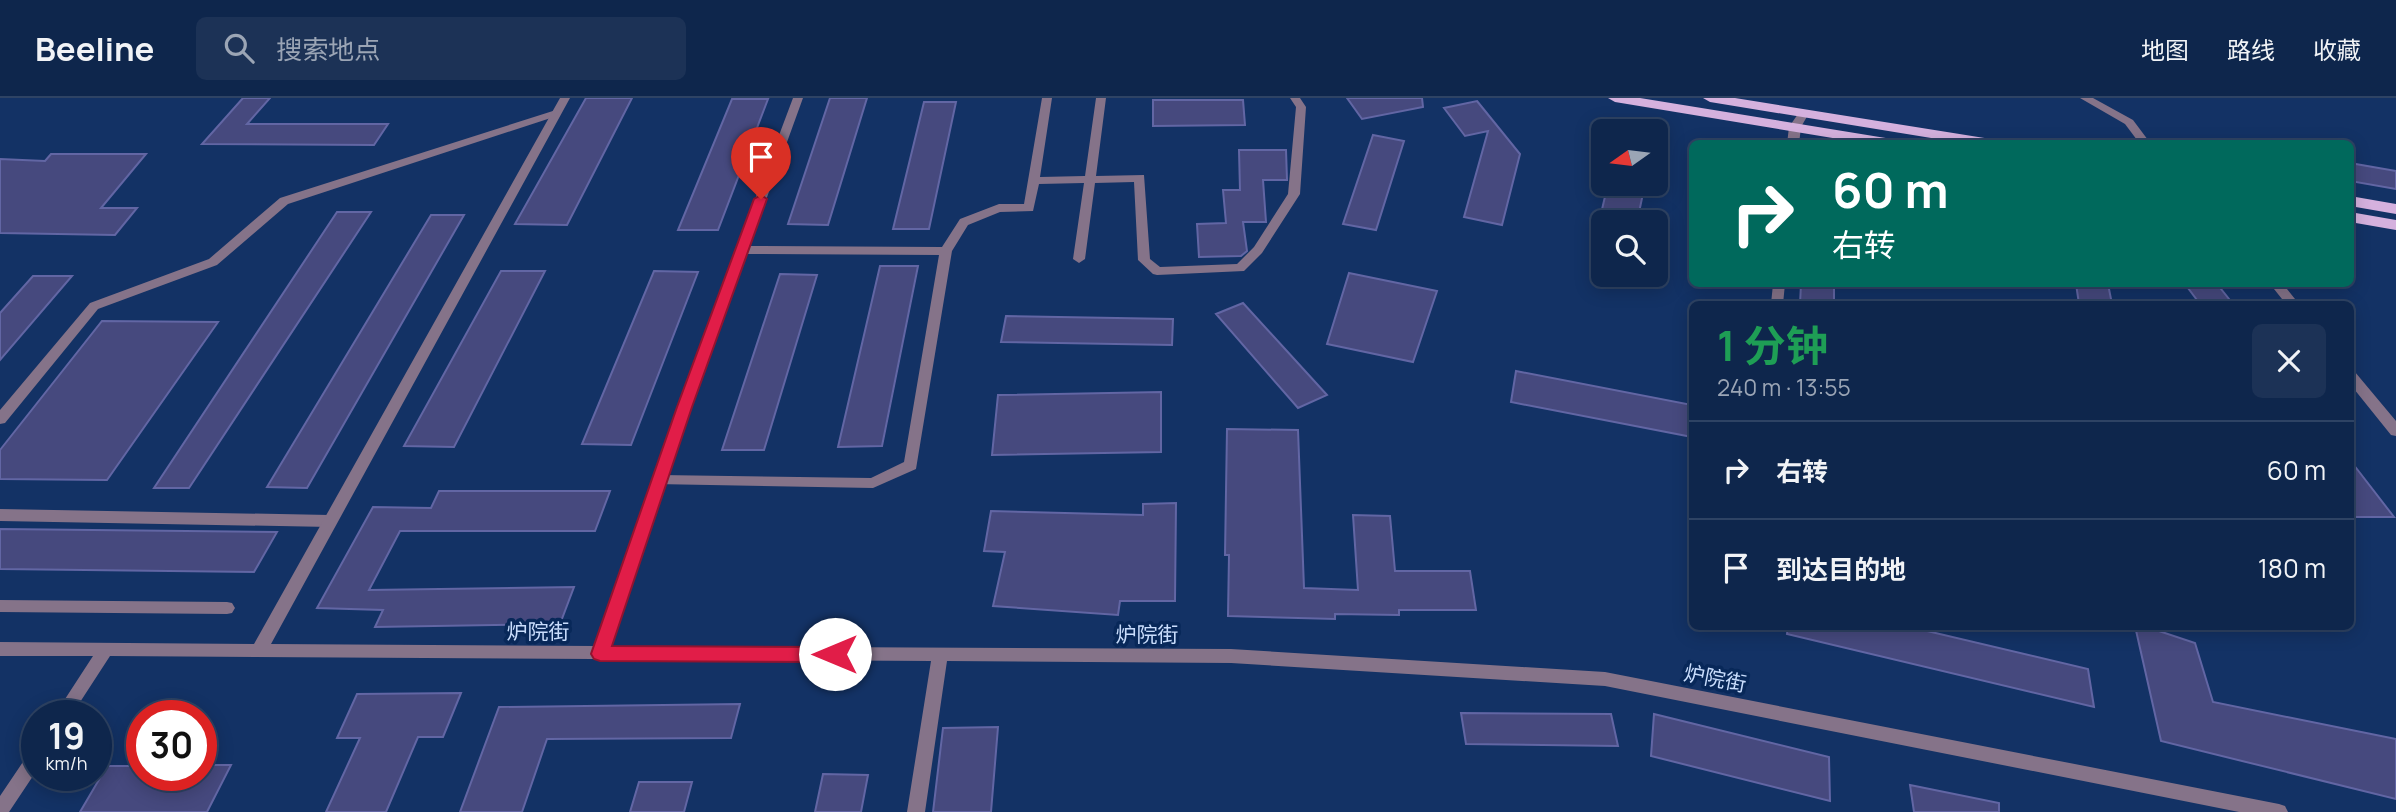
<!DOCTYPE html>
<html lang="zh">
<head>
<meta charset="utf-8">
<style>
	:root { --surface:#0e264c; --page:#1c3256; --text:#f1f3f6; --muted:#9ba5b5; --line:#2e4364 }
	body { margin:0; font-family:Manrope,"Noto Sans SC",sans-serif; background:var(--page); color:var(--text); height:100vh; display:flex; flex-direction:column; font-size:26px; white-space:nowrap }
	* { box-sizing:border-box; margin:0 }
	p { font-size:23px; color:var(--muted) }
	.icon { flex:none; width:38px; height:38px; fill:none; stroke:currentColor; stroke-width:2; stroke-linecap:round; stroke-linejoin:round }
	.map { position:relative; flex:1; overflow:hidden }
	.drawer { position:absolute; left:1689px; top:203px; width:665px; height:329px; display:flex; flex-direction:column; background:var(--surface); border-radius:10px; box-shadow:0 4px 18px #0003,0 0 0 2px var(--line) }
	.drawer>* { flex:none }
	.top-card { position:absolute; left:1689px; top:42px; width:665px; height:147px; border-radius:10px; box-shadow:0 4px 18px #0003,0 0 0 2px var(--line); background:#00695c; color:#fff; overflow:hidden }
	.needle { width:46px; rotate:256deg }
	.buttons { position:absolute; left:1591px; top:21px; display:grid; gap:14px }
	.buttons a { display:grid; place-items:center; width:77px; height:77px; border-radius:10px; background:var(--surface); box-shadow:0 4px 18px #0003,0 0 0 2px var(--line); font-size:35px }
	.speed { position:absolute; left:21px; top:602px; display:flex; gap:14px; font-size:35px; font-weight:700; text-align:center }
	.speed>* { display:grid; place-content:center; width:91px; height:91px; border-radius:50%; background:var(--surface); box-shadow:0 4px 18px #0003,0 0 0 2px var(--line); line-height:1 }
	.speed small { font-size:18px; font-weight:400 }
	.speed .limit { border:10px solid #d22; background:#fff; color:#111 }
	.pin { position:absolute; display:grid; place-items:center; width:60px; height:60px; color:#fff; margin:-72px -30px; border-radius:50% 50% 50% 0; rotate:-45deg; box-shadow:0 0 7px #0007 }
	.pin .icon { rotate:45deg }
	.me { position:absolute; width:77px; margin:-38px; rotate:270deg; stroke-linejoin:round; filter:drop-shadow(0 0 5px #0008) }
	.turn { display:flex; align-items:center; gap:24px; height:147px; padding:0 28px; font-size:32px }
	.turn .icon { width:91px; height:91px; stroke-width:2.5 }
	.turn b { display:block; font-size:49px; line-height:60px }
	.round { display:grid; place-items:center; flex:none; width:74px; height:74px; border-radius:10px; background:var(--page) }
	.overview { display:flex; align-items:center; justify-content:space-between; height:119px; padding:0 28px }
	h1 { font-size:42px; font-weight:700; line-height:52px; color:#1e9e55 }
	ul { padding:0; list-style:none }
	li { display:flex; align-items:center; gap:21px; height:98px; padding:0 28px; border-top:2px solid var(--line) }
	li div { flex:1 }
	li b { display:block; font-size:26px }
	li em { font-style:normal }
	header { display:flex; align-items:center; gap:42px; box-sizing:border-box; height:98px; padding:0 35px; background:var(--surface); border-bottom:2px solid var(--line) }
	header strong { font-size:33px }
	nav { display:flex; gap:38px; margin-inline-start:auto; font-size:24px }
	.search { width:490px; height:63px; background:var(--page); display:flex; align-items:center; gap:18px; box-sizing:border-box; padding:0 24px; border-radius:10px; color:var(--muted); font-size:26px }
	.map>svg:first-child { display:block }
	.building { fill:#46497e; stroke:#6266a4; stroke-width:2 }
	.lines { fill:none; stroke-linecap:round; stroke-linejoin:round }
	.lane { fill:#857389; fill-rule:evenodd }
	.street { fill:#857389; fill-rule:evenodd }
	.primary { fill:#d5b1de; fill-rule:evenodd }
	.route { fill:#e11d48; stroke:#92132f; stroke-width:2 }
	.labels { text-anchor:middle; stroke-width:7; stroke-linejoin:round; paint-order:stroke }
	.street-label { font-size:21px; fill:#c9ddfc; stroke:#082859 }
</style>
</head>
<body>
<header>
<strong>Beeline</strong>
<div class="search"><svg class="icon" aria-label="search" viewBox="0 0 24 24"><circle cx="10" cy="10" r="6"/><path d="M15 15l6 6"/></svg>搜索地点</div>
<nav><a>地图</a><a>路线</a><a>收藏</a></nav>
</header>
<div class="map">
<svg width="2396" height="714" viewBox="0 0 2396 714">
	<rect width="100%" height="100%" fill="#133265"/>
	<path class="building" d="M243 0H270L247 26H388L374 47 202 46Z
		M586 0H632L567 127 515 126Z
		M830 0H867L828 127 788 126Z
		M1347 0H1422L1423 9 1362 21Z
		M732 1H768L718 132H678Z
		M1153 2H1243L1245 27 1153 28Z
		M1477 3 1520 56 1502 127 1464 119 1488 33 1465 38 1444 10Z
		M924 4H956L929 131H893Z
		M1373 37 1404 43 1376 132 1343 126Z
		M1239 52H1286L1287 82H1263L1266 124H1243L1247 153 1241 158 1199 159 1197 126 1226 125 1223 92H1240Z
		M51 56H146L101 110H137L115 137 0 135V61L45 63Z
		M2350 65 2396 73V91L2350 83Z
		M1608 86H1645L1637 124H1599Z
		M337 114H371L189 390H154Z
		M431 117H464L307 390 267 389Z
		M880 168H918L882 348 838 349Z
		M501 173H545L454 349 404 348Z
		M654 173 698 174 631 347 582 346Z
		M1349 175 1437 193 1413 264 1327 246Z
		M780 176 817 177 764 352H722Z
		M33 178H72L0 262V215Z
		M1801 186H1834V206H1800Z
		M2076 186H2108L2112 206H2079Z
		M2185 186H2217L2233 206H2200Z
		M1243 205 1327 297 1298 310 1216 216Z
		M1006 218 1173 221 1172 247 1001 244Z
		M102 223 218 224 107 382 0 381V352Z
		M1516 273 1692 307V339L1511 304Z
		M1161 294V354L992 357 998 297Z
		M1227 331 1298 332 1304 490 1358 492 1353 417 1390 418 1395 473H1470L1476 512H1399V517L1335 516V521L1228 518 1229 457H1225Z
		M2350 362 2394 419H2356L2350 411Z
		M439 393H610L595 433H400L369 492 574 489 560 526 375 529 383 512 317 510 373 409 431 410Z
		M1176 405 1175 503H1120L1118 517 993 508 1005 454 984 453 991 413 1143 417V406Z
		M0 431 277 434 254 474 0 471Z
		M1788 528H1906L2088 571 2094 609 1787 536Z
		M2135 528H2144L2195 545 2213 604 2396 641V701L2161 643Z
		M461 595 443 639H418L386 714H326L360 640H337L357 596Z
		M740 606 731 640 547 641 522 714H460L499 609Z
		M1461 615 1611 616 1618 648 1466 646Z
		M1654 616 1829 659 1830 703 1651 658Z
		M998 629 991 714H933L943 630Z
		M201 667H231L207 714H80L107 668H142V677H201Z
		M823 676 868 677 861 714H815Z
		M639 684H692L684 714H630Z
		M1910 687 1999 705V714H1914Z"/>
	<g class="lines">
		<path class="lane" d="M1042 0H1052L1040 79 1085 78 1096 0H1106L1096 78 1144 77 1150 161 1160 169 1237 166 1254 149 1288 96 1296 9 1290 0H1300L1306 9 1300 96 1262 155 1244 173 1157 177 1153 176 1138 162 1134 84 1095 85 1085 161 1079 165 1073 161 1084 85 1039 86 1033 113 1000 114 968 127 952 153 916 371 873 390 655 386 653 382 655 378 660 377 871 380 904 364 939 157 742 156 736 152 742 148 942 149 960 121 999 106H1024Z
			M2080 0H2093L2133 22 2151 46H2140L2125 26Z
			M556 12 560 13V17L288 106 217 167 98 211 5 325 0 326V312L90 205 209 161 280 100Z
			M0 411 330 417 335 419 337 423 335 427 330 429 0 423Z
			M0 502 227 504 232 505 235 510 232 515 227 516 0 514Z"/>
		<path class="street" d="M560 0H570L271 546 595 548 677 309 793 0H803L691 309 611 548 1231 551 1605 574 2279 706 2285 708 2288 714H2239L1605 588 1231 565 947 563 925 714H907L931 563 110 558 71 618H54L93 558H0V544L254 546Z
			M1804 12 1809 15 1801 29 1799 46H1787L1789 29 1800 13Z
			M1773 186H1785L1783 206H1771Z
			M2270 186H2283L2299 206H2286Z
			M2350 272 2355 274 2396 323V338L2391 337 2350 286Z
			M37 650V672L9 714H0V698L31 652Z"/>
		<path class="primary" d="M1608 0H1640L1898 42 1905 46H1869L1615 4Z
			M1703 0H1735L1997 42 2004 46H1968L1710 4Z
			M2350 98 2396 106V116L2350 108Z
			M2350 114 2396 122V132L2350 124Z"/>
	</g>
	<path class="route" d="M761 97 767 101 692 309 612 548 835 549 842 551 844 556 842 562 835 564 600 563 594 561 591 556 677 309 754 101Z"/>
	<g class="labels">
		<g class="street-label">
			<text x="538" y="541">炉院街</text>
			<text x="1147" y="544">炉院街</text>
			<text transform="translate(1715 581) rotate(11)" y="7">炉院街</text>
		</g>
	</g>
</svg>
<div class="buttons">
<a><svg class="needle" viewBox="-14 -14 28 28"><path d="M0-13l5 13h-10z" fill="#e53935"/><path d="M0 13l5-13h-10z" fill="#9ba5b5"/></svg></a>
<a><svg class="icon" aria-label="search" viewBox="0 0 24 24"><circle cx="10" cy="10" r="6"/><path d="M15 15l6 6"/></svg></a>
</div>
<div class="speed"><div>19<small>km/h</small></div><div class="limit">30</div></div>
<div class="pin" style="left:761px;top:101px;background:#d93025"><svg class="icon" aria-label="arrive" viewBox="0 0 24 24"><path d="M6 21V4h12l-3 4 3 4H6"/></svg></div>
<svg class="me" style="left:835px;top:556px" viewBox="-20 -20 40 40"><circle r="19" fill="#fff"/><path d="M0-13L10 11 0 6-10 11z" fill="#e11d48"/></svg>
<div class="top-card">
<div class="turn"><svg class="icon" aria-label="right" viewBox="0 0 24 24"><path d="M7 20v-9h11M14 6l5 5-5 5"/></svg><div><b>60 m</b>右转</div></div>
</div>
<section class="drawer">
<div class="overview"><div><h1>1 分钟</h1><p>240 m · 13:55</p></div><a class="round"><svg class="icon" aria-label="close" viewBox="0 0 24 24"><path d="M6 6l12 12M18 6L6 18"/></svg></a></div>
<ul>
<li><svg class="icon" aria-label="right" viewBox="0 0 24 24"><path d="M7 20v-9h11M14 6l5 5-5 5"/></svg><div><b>右转</b></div><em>60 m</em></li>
<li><svg class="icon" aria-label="arrive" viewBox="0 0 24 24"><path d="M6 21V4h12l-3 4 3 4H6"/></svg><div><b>到达目的地</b></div><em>180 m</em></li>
</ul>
</section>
</div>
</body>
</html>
